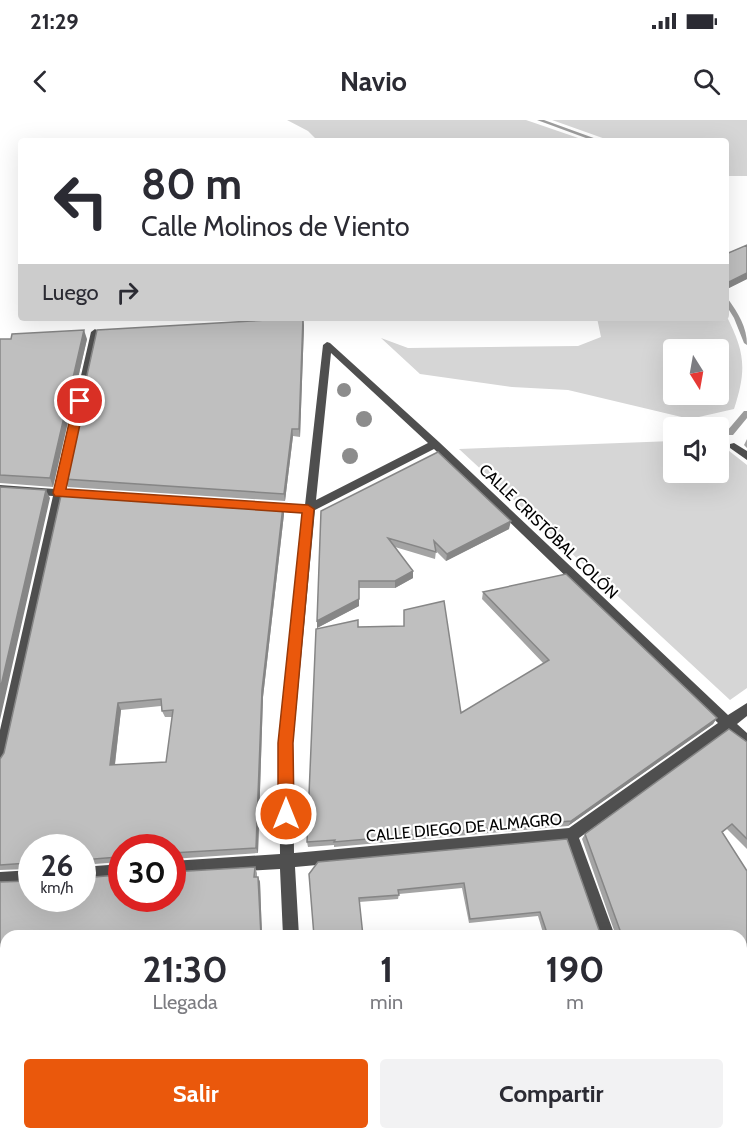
<!DOCTYPE html>
<html lang="es">
<head>
<meta charset="utf-8">
<style>
	:root { --surface:#fff; --page:#f2f2f3; --text:#2b2b33; --muted:#7c7c81; --accent:#ea580c }
	body { margin:0; font-family:Cabin,sans-serif; background:var(--page); color:var(--text); height:100vh; display:flex; flex-direction:column; font-size:22px; white-space:nowrap }
	* { box-sizing:border-box; margin:0 }
	p { font-size:20px; color:var(--muted) }
	.icon { flex:none; width:33px; height:33px; fill:none; stroke:currentColor; stroke-width:2; stroke-linecap:round; stroke-linejoin:round }
	.map { position:relative; flex:1; overflow:hidden }
	.details { position:absolute; left:0px; top:810px; width:747px; height:210px; display:flex; flex-direction:column; background:var(--surface); border-radius:18px 18px 0 0; box-shadow:0 6px 24px #0002 }
	.details>* { flex:none }
	.guide { position:absolute; left:18px; top:18px; width:711px; height:183px; border-radius:6px; box-shadow:0 6px 24px #0002; background:#fff; color:var(--text); overflow:hidden }
	.needle { width:39px; rotate:169deg }
	.fabs { position:absolute; left:663px; top:219px; display:grid; gap:12px }
	.fabs a { display:grid; place-items:center; width:66px; height:66px; border-radius:6px; background:var(--surface); box-shadow:0 6px 24px #0002; font-size:30px }
	.speed { position:absolute; left:18px; top:714px; display:flex; gap:12px; font-size:30px; font-weight:700; text-align:center }
	.speed>* { display:grid; place-content:center; width:78px; height:78px; border-radius:50%; background:var(--surface); box-shadow:0 6px 24px #0002; line-height:1 }
	.speed small { font-size:15px; font-weight:400 }
	.speed .limit { border:9px solid #d22; background:#fff; color:#111 }
	.pin { position:absolute; display:grid; place-items:center; width:51px; height:51px; color:#fff; margin:-26px; border:3px solid #fff; border-radius:50%; box-shadow:0 2px 6px #0007 }
	.me { position:absolute; width:66px; margin:-33px; rotate:0deg; stroke-linejoin:round; filter:drop-shadow(0 0 4px #0008) }
	.turn { display:flex; align-items:center; gap:21px; height:126px; padding:0 24px; font-size:27px }
	.turn .icon { width:78px; height:78px; stroke-width:2.5 }
	.turn b { display:block; font-size:42px; line-height:51px }
	.then { display:flex; align-items:center; height:57px; padding:0 24px; background:#0003; gap:12px; font-size:22px }
	.eta { display:flex; justify-content:space-evenly; align-items:center; height:102px; text-align:center }
	.eta b { font-size:36px; font-weight:700; line-height:42px }
	.button { display:flex; gap:12px; margin-top:auto; padding:12px 24px }
	.button a { flex:1; height:69px; border-radius:6px; background:var(--accent); color:#fff; font-size:24px; font-weight:700; line-height:69px; text-align:center }
	.button a+a { background:var(--page); color:var(--text) }
	.status { display:flex; justify-content:space-between; align-items:center; height:42px; padding:0 30px; background:var(--surface); direction:ltr }
	.status svg { height:16px; fill:currentColor }
	header { display:flex; justify-content:space-between; align-items:center; height:78px; padding:0 24px; background:var(--surface); font-size:27px; font-weight:700 }
	.map>svg:first-child { display:block }
	.green { fill:#d6d6d6; fill-rule:evenodd }
	.lines { fill:none; stroke-linecap:round; stroke-linejoin:round }
	.stream { fill:#9d9d9d; fill-rule:evenodd }
	.minor { fill:#4f4f4f; fill-rule:evenodd }
	.tree { fill:#8c8c8c }
	.wall { fill:#a4a4a4; fill-rule:evenodd }
	.shaded-wall { fill:#868686 }
	.building { fill:#bfbfbf; stroke:#868686; stroke-width:1.5; fill-rule:evenodd }
	.route { fill:#ea580c; stroke:#983908; stroke-width:1.5 }
	.labels { text-anchor:middle; stroke-width:4.5; stroke-linejoin:round; paint-order:stroke }
	.street-label { font-size:16px; fill:#000; stroke:#fff }
</style>
</head>
<body>
<div class="status"><b>21:29</b><svg viewBox="0 0 49 12"><path d="M0 12V9h3v3zM5 12V6h3v6zM10 12V3h3v9zM15 12V0h3v12zM26 1h20v11H26zM47 4h2v5h-2z"/></svg></div>
<header><svg class="icon" aria-label="back" viewBox="0 0 24 24"><path d="M15 5l-7 7 7 7"/></svg>Navio<svg class="icon" aria-label="search" viewBox="0 0 24 24"><circle cx="10" cy="10" r="6"/><path d="M15 15l6 6"/></svg></header>
<div class="map">
<svg width="747" height="1020" viewBox="0 0 747 1020">
	<rect width="100%" height="100%" fill="#fff"/>
	<path class="green" d="M287 0H526L587 21H318L308 11Z
		M552 0H747V56H726V21H611Z
		M726 195C745 232 747 249 734 289L690 299 568 270 512 267 420 254 381 218 408 228 578 226 601 217 597 198H726ZM674 230H718V274H674Z
		M673 321 674 352H718L719 323 747 345V568L730 580 459 329Z"/>
	<g class="lines">
		<path class="stream" d="M537 0H544L602 21H594Z
			M726 178 728 179C738 193 747 207 747 225L744 223 734 198 726 185Z
			M744 291H747V298L733 315H727V311Z"/>
		<path class="minor" d="M95 209 99 212 65 369 77 370 82 374 77 378 64 377 7 639 5 643 0 645V610L53 376 0 373V365L55 369 91 212Z
			M327 222 330 223 439 322 728 595 747 583V596L737 604 747 613V628L742 626 727 611 579 718 615 816H599L566 722 295 747 299 816H283L280 749 172 755V741L280 734 279 623 304 393 268 391 263 387 268 383 305 385 323 225ZM331 233 428 323 316 380ZM434 329 718 603 569 708 294 733 293 623 315 390Z
			M734 323 747 331V340L730 328V324Z
			M122 744V758L82 761V747Z
			M32 750V764L0 766V752Z
			M295 1014H313L314 1020H296Z
			M337 1014H355L358 1020H340Z
			M669 1014H687L689 1020H671Z"/>
	</g>
	<g class="tree">
		<circle cx="344" cy="270" r="7"/>
		<circle cx="364" cy="299" r="8"/>
		<circle cx="350" cy="336" r="8"/>
	</g>
	<path class="wall" d="M747 125V159L727 169 726 134Z
		M303 198 304 206 300 317 293 316 285 381 68 367 64 359Z
		M0 219H87L53 367 0 363Z
		M747 319V328L744 325Z
		M62 371 283 386 284 394 263 577 258 733 172 739V728H122V778H172V752L255 747 257 753V757H258L260 762 262 816H6V1014H92V1016L100 1014H273V1020H0V762L28 761V749L0 750V639L4 633ZM161 586 162 591 165 597H172L166 642 115 645 121 590ZM32 728H82V745L120 742V753L118 755 82 758V778H32Z
		M321 391 509 409 446 441 436 431 435 439 395 427 413 451V458L395 468H359V486L317 508V501Z
		M483 472 717 598 713 604 568 706 334 727V725L308 727 307 722 461 593 544 544 482 479Z
		M747 622V729L727 709 722 713 741 816H544L538 796 469 803 462 768 399 774 398 779 359 782 309 754 567 719 600 813H615L582 719 585 714Z
		M746 984 747 1020H700L698 1014H741Z
		M608 1014H672L675 1020H610Z"/>
	<path class="shaded-wall" d="M747 153V159L727 169 729 162Z
		M303 198 304 206 300 317 299 309Z
		M84 210 87 219 53 367 50 358Z
		M292 309 293 316 285 381 284 374Z
		M46 370 50 378 0 600V570Z
		M283 386 284 394 263 577 258 733 256 728 262 570Z
		M511 401 509 409 446 441 447 434Z
		M413 451V458L395 468V461Z
		M359 461V486L317 508V501Z
		M118 583 121 590 114 651 110 645Z
		M717 598 713 604 568 706 571 701Z
		M258 757 260 762 262 816H261Z"/>
	<path class="building" d="M747 125V153L729 162 726 156V134Z
		M303 198 299 309H292L284 374 64 359 97 210Z
		M84 210 50 358 0 355V219H11L12 214Z
		M438 332 511 401 447 434 434 421 436 432 388 418 413 451 395 461H359V479L317 501 321 391Z
		M0 367 46 370 0 570Z
		M62 371 283 386 262 570 256 728 172 733V728H122V778H172V752L255 747 254 757H258L261 816H6V1014H87V1017L100 1014H271V1020H0V762L28 761V743L0 745V639L4 633ZM161 579 162 591 173 590 166 642 110 645 118 583ZM32 728H82V740L118 737 120 739V753L118 755 82 758V778H32Z
		M566 454 717 598 571 701 334 722 335 720 307 722 316 509 358 500V507L404 506V490L444 481 461 593 549 540 483 472Z
		M729 609 747 622V719L732 704 722 712 747 751V942L741 944V816H548L540 792 470 799 464 763 398 770 399 775 359 778 363 816H314L309 754 318 742 567 719 600 813H621L585 714Z
		M741 959 747 973V983L746 984 747 1020H707L704 1014H741Z
		M375 1014H448L452 1020H378Z
		M517 1014H530L535 1020H510Z
		M613 1014H672L675 1020H615Z"/>
	<path class="route" d="M80 278 85 281 66 369 308 385 314 389 293 623 294 694 292 699 286 701 281 699 278 694V623L302 393 55 376 53 373 74 281Z"/>
	<g class="labels">
		<g class="street-label">
			<text transform="translate(549 411) rotate(44)" y="6">CALLE CRISTÓBAL COLÓN</text>
			<text transform="translate(464 707) rotate(-5)" y="6">CALLE DIEGO DE ALMAGRO</text>
		</g>
	</g>
</svg>
<div class="fabs">
<a><svg class="needle" viewBox="-14 -14 28 28"><path d="M0-13l5 13h-10z" fill="#e53935"/><path d="M0 13l5-13h-10z" fill="#7c7c81"/></svg></a>
<a><svg class="icon" aria-label="sound" viewBox="0 0 24 24"><path d="M4 9h4l5-4v14l-5-4H4zM17 9q2 3 0 6"/></svg></a>
</div>
<div class="speed"><div>26<small>km/h</small></div><div class="limit">30</div></div>
<div class="pin" style="left:80px;top:281px;background:#d93025"><svg class="icon" aria-label="arrive" viewBox="0 0 24 24"><path d="M6 21V4h12l-3 4 3 4H6"/></svg></div>
<svg class="me" style="left:286px;top:694px" viewBox="-20 -20 40 40"><circle r="17" fill="#ea580c" stroke="#fff" stroke-width="3"/><path d="M0-11L8 9 0 5-8 9z" fill="#fff"/></svg>
<div class="guide">
<div class="turn"><svg class="icon" aria-label="left" viewBox="0 0 24 24"><path d="M17 20v-9H6M10 6l-5 5 5 5"/></svg><div><b>80 m</b>Calle Molinos de Viento</div></div>
<div class="then">Luego<svg class="icon" aria-label="right" viewBox="0 0 24 24"><path d="M7 20v-9h11M14 6l5 5-5 5"/></svg></div>
</div>
<section class="details">
<div class="eta">
<div><b>21:30</b><p>Llegada</p></div>
<div><b>1</b><p>min</p></div>
<div><b>190</b><p>m</p></div>
</div>
<div class="button"><a>Salir</a><a>Compartir</a></div>
</section>
</div>
</body>
</html>
